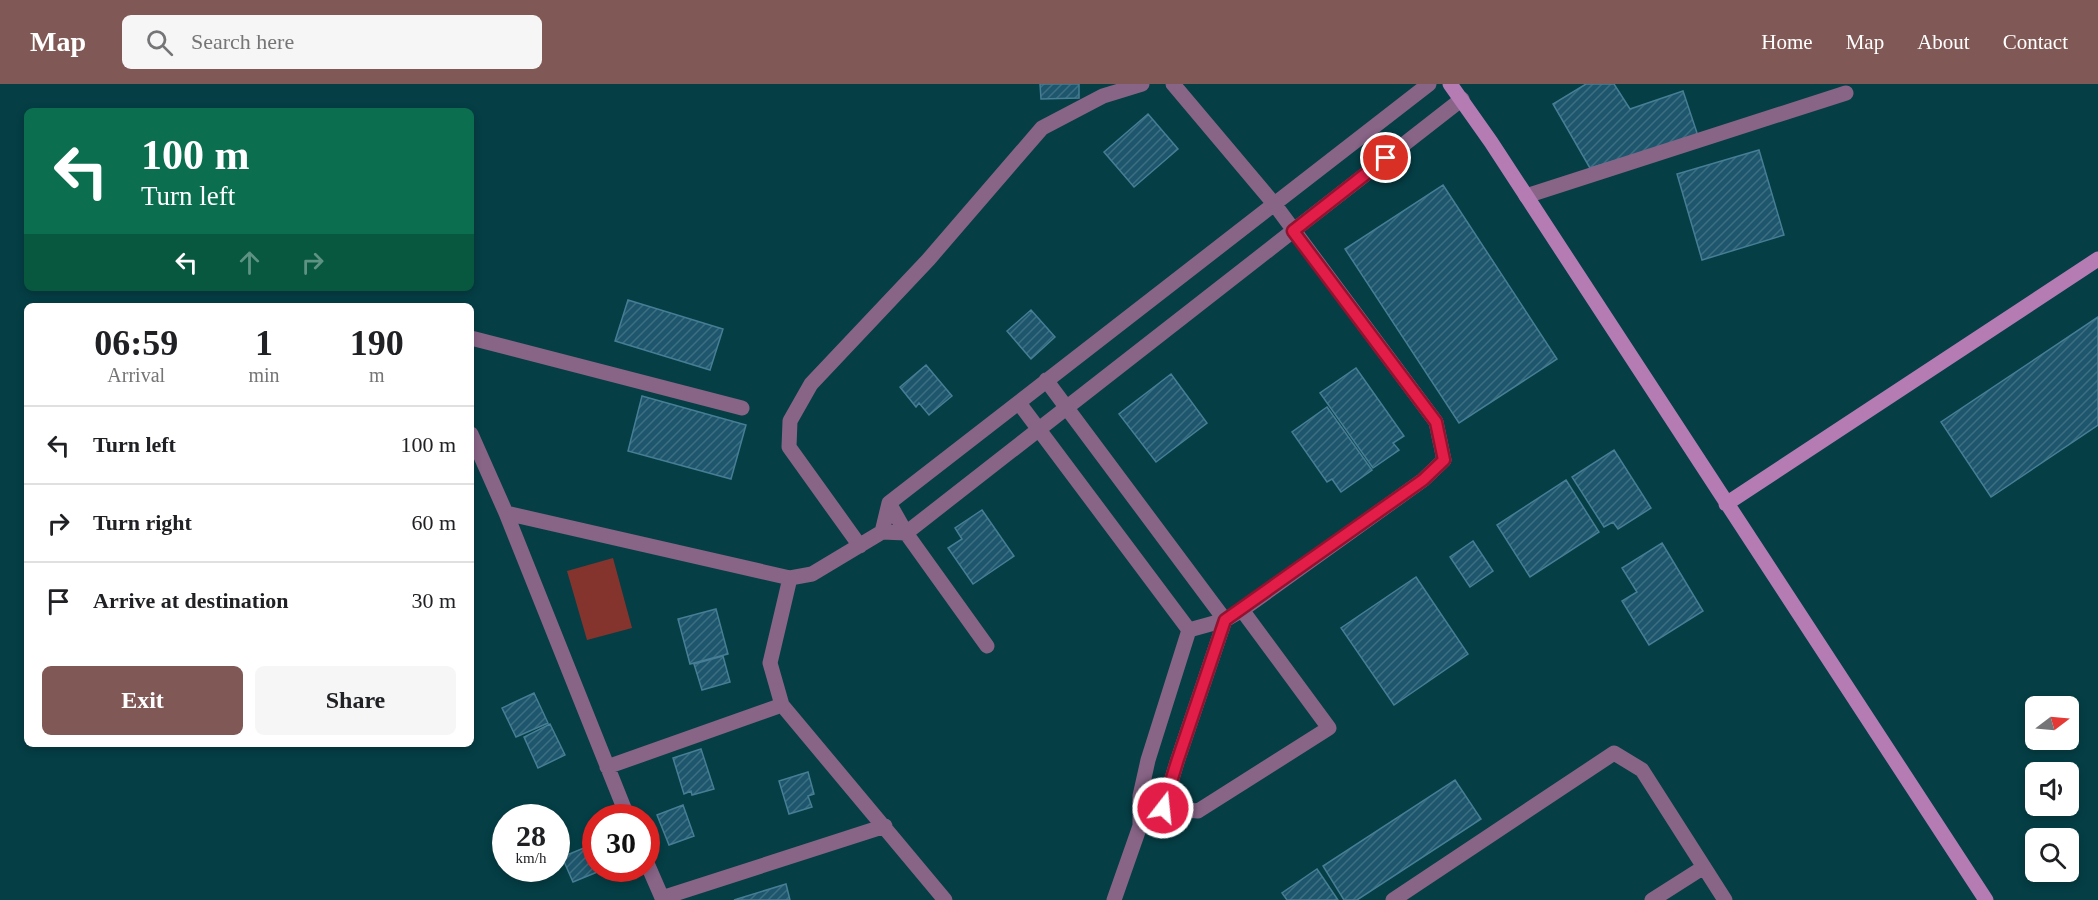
<!DOCTYPE html>
<html lang="en">
<head>
<meta charset="utf-8">
<style>
	:root { --surface:#fff; --page:#f6f6f6; --text:#202124; --muted:#757577; --line:#e0e0e0; --accent:#805855 }
	body { margin:0; font-family:"Times New Roman",serif; background:var(--page); color:var(--text); height:100vh; display:flex; flex-direction:column; font-size:22px; white-space:nowrap }
	* { box-sizing:border-box; margin:0 }
	p { font-size:20px; color:var(--muted) }
	.icon { flex:none; width:33px; height:33px; fill:none; stroke:currentColor; stroke-width:2; stroke-linecap:round; stroke-linejoin:round }
	.map { position:relative; flex:1; overflow:hidden }
	.details { position:absolute; left:24px; top:219px; width:450px; height:444px; display:flex; flex-direction:column; background:var(--surface); border-radius:9px; box-shadow:0 3px 9px #0003 }
	.details>* { flex:none }
	.guide { position:absolute; left:24px; top:24px; width:450px; height:183px; border-radius:9px; box-shadow:0 3px 9px #0003; background:#0b6e4f; color:#fff; overflow:hidden }
	.needle { width:39px; rotate:74deg }
	.tools { position:absolute; left:2025px; top:612px; display:grid; gap:12px }
	.tools a { display:grid; place-items:center; width:54px; height:54px; border-radius:9px; background:var(--surface); box-shadow:0 3px 9px #0003; font-size:30px }
	.speed { position:absolute; left:492px; top:720px; display:flex; gap:12px; font-size:30px; font-weight:700; text-align:center }
	.speed>* { display:grid; place-content:center; width:78px; height:78px; border-radius:50%; background:var(--surface); box-shadow:0 3px 9px #0003; line-height:1 }
	.speed small { font-size:15px; font-weight:400 }
	.speed .limit { border:9px solid #d22; background:#fff; color:#111 }
	.pin { position:absolute; display:grid; place-items:center; width:51px; height:51px; color:#fff; margin:-26px; border:3px solid #fff; border-radius:50%; box-shadow:0 2px 6px #0007 }
	.me { position:absolute; width:66px; margin:-33px; rotate:16deg; stroke-linejoin:round; filter:drop-shadow(0 0 4px #0008) }
	.turn { display:flex; align-items:center; gap:21px; height:126px; padding:0 18px; font-size:27px }
	.turn .icon { width:78px; height:78px; stroke-width:2.5 }
	.turn b { display:block; font-size:42px; line-height:51px }
	.lanes { display:flex; align-items:center; height:57px; padding:0 18px; background:#0003; justify-content:center; gap:30px; direction:ltr }
	.lanes .off { opacity:.35 }
	.eta { display:flex; justify-content:space-evenly; align-items:center; height:102px; text-align:center }
	.eta b { font-size:36px; font-weight:700; line-height:42px }
	.primary-button { display:flex; gap:12px; margin-top:auto; padding:12px 18px }
	.primary-button a { flex:1; height:69px; border-radius:9px; background:var(--accent); color:#fff; font-size:24px; font-weight:700; line-height:69px; text-align:center }
	.primary-button a+a { background:var(--page); color:var(--text) }
	ul { padding:0; list-style:none }
	li { display:flex; align-items:center; gap:18px; height:78px; padding:0 18px; border-top:2px solid var(--line) }
	li div { flex:1 }
	li b { display:block; font-size:22px }
	li em { font-style:normal }
	header { display:flex; align-items:center; gap:36px; box-sizing:border-box; height:84px; padding:0 30px; background:var(--accent); color:#fff }
	header strong { font-size:28px }
	nav { display:flex; gap:33px; margin-inline-start:auto; font-size:21px }
	.search { width:420px; height:54px; background:var(--page); display:flex; align-items:center; gap:15px; box-sizing:border-box; padding:0 21px; border-radius:9px; color:var(--muted); font-size:22px }
	.map>svg:first-child { display:block }
	.park { fill:#84342d }
	.building { fill:url(#building-hatch); stroke:#477e95; stroke-width:1.5 }
	.lines { fill:none; stroke-linecap:round; stroke-linejoin:round }
	.street { stroke:#886487; stroke-width:15 }
	.secondary { stroke:#b57cb4; stroke-width:15 }
	.route-casing { stroke:#92132f; stroke-width:15 }
	.route { stroke:#e11d48; stroke-width:10 }
</style>
</head>
<body>
<header>
<strong>Map</strong>
<div class="search"><svg class="icon" aria-label="search" viewBox="0 0 24 24"><circle cx="10" cy="10" r="6"/><path d="M15 15l6 6"/></svg>Search here</div>
<nav><a>Home</a><a>Map</a><a>About</a><a>Contact</a></nav>
</header>
<div class="map">
<svg width="2098" height="816" viewBox="0 0 2098 816">
	<defs>
		<pattern id="building-hatch" width="6" height="6" patternUnits="userSpaceOnUse" patternTransform="scale(1.5)"><rect width="6" height="6" fill="#1e576d"/><path d="M-1 1l2-2M0 6l6-6M5 7l2-2" fill="none" stroke="#3d6f82"/></pattern>
	</defs>
	<rect width="100%" height="100%" fill="#053e45"/>
	<path class="park" d="M613 474 632 544 587 556 567 487Z"/>
	<path class="building" d="M1040 0H1079V14L1041 15Z
		M1586 0H1614L1630 25 1683 7 1698 52 1590 84 1553 20Z
		M1148 30 1178 65 1134 103 1104 68Z
		M1759 66 1784 151 1702 176 1677 90Z
		M1443 101 1557 275 1459 339 1345 165Z
		M628 216 723 245 710 286 615 257Z
		M1031 226 1055 253 1031 275 1007 247Z
		M2098 233V341L1991 413 1941 338Z
		M926 281 952 312 929 331 919 319 916 323 900 303Z
		M1356 284 1404 352 1393 359 1399 366 1373 384 1320 309Z
		M1171 290 1207 339 1156 378 1119 330Z
		M642 312 746 341 731 395 628 367Z
		M1327 323 1372 386 1341 408 1332 395 1327 398 1292 348Z
		M1614 366 1651 424 1618 445 1613 438 1604 443 1572 393Z
		M1566 396 1599 448 1530 493 1497 441Z
		M982 426 1014 472 973 500 948 464 962 455 955 444Z
		M1473 457 1493 487 1470 503 1450 473Z
		M1662 459 1703 527 1649 561 1622 517 1637 508 1622 484Z
		M1416 493 1468 570 1394 621 1341 544Z
		M716 525 728 570 690 580 678 535Z
		M723 572 730 598 702 606 694 580Z
		M534 609 548 639 516 653 502 624Z
		M550 640 565 671 538 684 524 653Z
		M701 665 714 705 692 711 691 707 684 710 673 674Z
		M808 688 814 710 808 712 812 723 789 730 779 697Z
		M1455 696 1481 735 1357 816H1344L1323 782Z
		M683 721 694 752 669 761 657 731Z
		M596 759V784H607L573 798 562 773Z
		M1317 785 1338 816H1287L1282 809Z
		M786 800 790 816H734Z"/>
	<g class="lines">
		<path class="street" d="M1173 0 1275 121 1436 338 1444 376 1423 396 1242 526 1225 536 1189 546
			M1526 112 1846 9
			M471 254 742 324
			M1046 296 1225 536
			M1019 319 1189 546 1148 676 1140 712V742L1114 816
			M471 350 506 429 628 734
			M889 419 906 449 987 562
			M506 429 790 494 812 490 882 448 906 449 1462 15
			M882 448 889 419 1429 0
			M860 462 789 363 790 337 811 300 929 175 1042 44 1103 12 1142 0
			M790 494 770 579 782 621 945 816
			M607 683 782 621
			M1140 712 1163 724 1198 727 1329 644 1242 526
			M1140 742 1163 724 1177 678 1225 536
			M646 777 663 816
			M662 814 885 742
			M1393 816 1614 669 1642 686 1725 816
			M1652 816 1704 783"/>
		<path class="secondary" d="M1450 0 1491 58 1986 816
			M1726 420 2098 175"/>
	</g>
	<g class="lines">
		<g class="route-casing">
			<path id="route" d="M1163 724 1177 678 1225 536 1423 396 1444 376 1436 338 1293 147 1386 74"/>
		</g>
		<use href="#route" class="route"/>
	</g>
</svg>
<div class="tools">
<a><svg class="needle" viewBox="-14 -14 28 28"><path d="M0-13l5 13h-10z" fill="#e53935"/><path d="M0 13l5-13h-10z" fill="#757577"/></svg></a>
<a><svg class="icon" aria-label="sound" viewBox="0 0 24 24"><path d="M4 9h4l5-4v14l-5-4H4zM17 9q2 3 0 6"/></svg></a>
<a><svg class="icon" aria-label="search" viewBox="0 0 24 24"><circle cx="10" cy="10" r="6"/><path d="M15 15l6 6"/></svg></a>
</div>
<div class="speed"><div>28<small>km/h</small></div><div class="limit">30</div></div>
<div class="pin" style="left:1386px;top:74px;background:#d93025"><svg class="icon" aria-label="arrive" viewBox="0 0 24 24"><path d="M6 21V4h12l-3 4 3 4H6"/></svg></div>
<svg class="me" style="left:1163px;top:724px" viewBox="-20 -20 40 40"><circle r="17" fill="#e11d48" stroke="#fff" stroke-width="3"/><path d="M0-11L8 9 0 5-8 9z" fill="#fff"/></svg>
<div class="guide">
<div class="turn"><svg class="icon" aria-label="left" viewBox="0 0 24 24"><path d="M17 20v-9H6M10 6l-5 5 5 5"/></svg><div><b>100 m</b>Turn left</div></div>
<div class="lanes"><svg class="icon" aria-label="left" viewBox="0 0 24 24"><path d="M17 20v-9H6M10 6l-5 5 5 5"/></svg><svg class="icon off" aria-label="ahead" viewBox="0 0 24 24"><path d="M12 20V5M6 11l6-6 6 6"/></svg><svg class="icon off" aria-label="right" viewBox="0 0 24 24"><path d="M7 20v-9h11M14 6l5 5-5 5"/></svg></div>
</div>
<section class="details">
<div class="eta">
<div><b>06:59</b><p>Arrival</p></div>
<div><b>1</b><p>min</p></div>
<div><b>190</b><p>m</p></div>
</div>
<ul>
<li><svg class="icon" aria-label="left" viewBox="0 0 24 24"><path d="M17 20v-9H6M10 6l-5 5 5 5"/></svg><div><b>Turn left</b></div><em>100 m</em></li>
<li><svg class="icon" aria-label="right" viewBox="0 0 24 24"><path d="M7 20v-9h11M14 6l5 5-5 5"/></svg><div><b>Turn right</b></div><em>60 m</em></li>
<li><svg class="icon" aria-label="arrive" viewBox="0 0 24 24"><path d="M6 21V4h12l-3 4 3 4H6"/></svg><div><b>Arrive at destination</b></div><em>30 m</em></li>
</ul>
<div class="primary-button"><a>Exit</a><a>Share</a></div>
</section>
</div>
</body>
</html>
